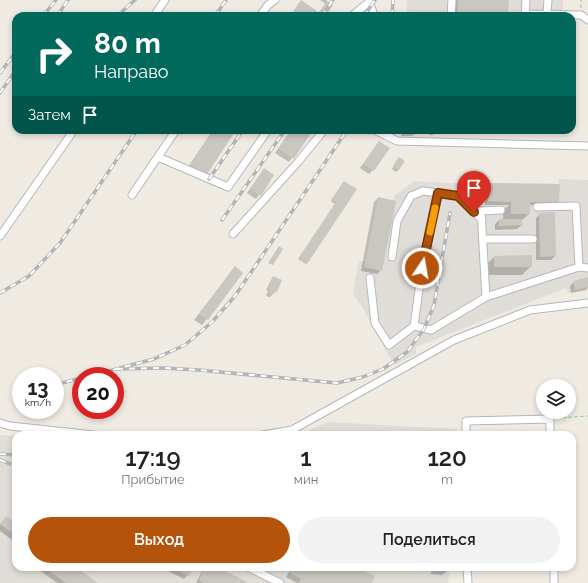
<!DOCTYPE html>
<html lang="ru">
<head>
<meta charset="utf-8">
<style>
	:root { --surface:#fff; --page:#f2f2f2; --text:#222; --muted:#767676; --accent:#b45309 }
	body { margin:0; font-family:Raleway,sans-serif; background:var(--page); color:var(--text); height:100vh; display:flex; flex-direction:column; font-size:15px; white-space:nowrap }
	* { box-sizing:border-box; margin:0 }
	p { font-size:13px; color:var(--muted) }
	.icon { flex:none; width:22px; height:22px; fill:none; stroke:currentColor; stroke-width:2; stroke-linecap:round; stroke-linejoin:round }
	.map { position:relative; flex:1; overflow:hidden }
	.panel { position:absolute; left:12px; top:431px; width:564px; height:140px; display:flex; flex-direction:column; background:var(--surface); border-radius:12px; box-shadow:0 2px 6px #0003 }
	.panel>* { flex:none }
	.guide { position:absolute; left:12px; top:12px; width:564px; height:122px; border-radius:12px; box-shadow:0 2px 6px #0003; background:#00695c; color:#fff; overflow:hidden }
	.tools { position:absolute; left:536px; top:379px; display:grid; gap:8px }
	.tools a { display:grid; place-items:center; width:40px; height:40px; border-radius:50%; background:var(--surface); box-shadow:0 2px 6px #0003; font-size:20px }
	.speed { position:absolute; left:12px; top:367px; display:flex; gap:8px; font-size:20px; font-weight:700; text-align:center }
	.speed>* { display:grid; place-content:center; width:52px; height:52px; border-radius:50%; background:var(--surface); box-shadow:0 2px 6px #0003; line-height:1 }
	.speed small { font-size:10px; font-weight:400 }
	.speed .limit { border:6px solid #d22; background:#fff; color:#111 }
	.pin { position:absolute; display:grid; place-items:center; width:34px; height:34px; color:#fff; margin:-41px -17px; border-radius:50% 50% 50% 0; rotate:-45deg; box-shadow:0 0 4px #0007 }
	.pin .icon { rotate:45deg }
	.me { position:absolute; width:44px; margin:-22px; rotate:12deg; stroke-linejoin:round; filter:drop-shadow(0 0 3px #0008) }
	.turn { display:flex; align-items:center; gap:14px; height:84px; padding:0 16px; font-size:18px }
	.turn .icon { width:52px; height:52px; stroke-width:2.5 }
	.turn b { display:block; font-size:28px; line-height:34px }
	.then { display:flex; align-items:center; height:38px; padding:0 16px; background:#0003; gap:8px; font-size:15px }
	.eta { display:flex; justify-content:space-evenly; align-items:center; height:68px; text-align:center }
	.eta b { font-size:24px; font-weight:600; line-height:28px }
	.cta { display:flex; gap:8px; margin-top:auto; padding:8px 16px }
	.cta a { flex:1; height:46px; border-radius:24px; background:var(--accent); color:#fff; font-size:16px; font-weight:600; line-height:46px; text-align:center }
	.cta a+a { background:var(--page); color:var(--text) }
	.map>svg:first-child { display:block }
	.industrial { fill:#e0ddd8 }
	.shadow { fill:#0003 }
	.building { fill:#cac6c0 }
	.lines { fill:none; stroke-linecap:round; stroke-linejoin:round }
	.minor-casing { stroke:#b4b7bb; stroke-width:9 }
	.path { stroke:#97cda0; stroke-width:1; stroke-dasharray:4 2; stroke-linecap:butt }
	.minor { stroke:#fff; stroke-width:7 }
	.rail-casing { stroke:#b3b4b5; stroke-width:3.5 }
	.rail { stroke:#fff; stroke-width:2; stroke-dasharray:6; stroke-linecap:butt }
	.route-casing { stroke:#753606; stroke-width:10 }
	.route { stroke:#b45309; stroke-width:7 }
	.slow { stroke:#f59e0b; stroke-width:7 }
</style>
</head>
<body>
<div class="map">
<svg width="588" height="583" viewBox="0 0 588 583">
	<rect width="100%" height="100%" fill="#efebe3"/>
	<path class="industrial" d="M407 0H563V16H406Z
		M559 179 588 180V288L568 293 566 288 416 347V354L394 365 362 307 354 296 353 291 359 261H365L378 197 393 200 395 195 415 181 488 185 489 183 559 184Z
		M328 422 457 429V435H297Z
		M0 435 16 436V567H450L448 583H0Z"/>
	<path class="shadow" d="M320 0H327L326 1 332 5 325 16 319 13 326 4Z
		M455 0H508L507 16H454Z
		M213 130H235L205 175 201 179 186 170Z
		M291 130H312L289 162 275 153Z
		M389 130H393L392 135 388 134Z
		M402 130H415V134L412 136H401Z
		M430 130H434L433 135H429Z
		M379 142 373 170 369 174 360 168Z
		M397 160 399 169 396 172 392 169Z
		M264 170 273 175 256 199 247 193Z
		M343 183 356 190 306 264 298 259 335 204 331 201Z
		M489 184 558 202 554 206 529 205V214L521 221 522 225 517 229 495 230V224L499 220H503V211L509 205H485V188Z
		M378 198 381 270 377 274 361 271 374 202Z
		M540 214 555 256 551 260H536V218Z
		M494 257 531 266 522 275H486V265Z
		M235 267 242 273 202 325 194 320Z
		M273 277 276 291 270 297 266 296 268 291 266 290 271 280Z
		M588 278 587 290 571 293 570 286 574 282Z
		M6 517 16 524V543L0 531V524Z
		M35 567H74L96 583H57Z
		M160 567H193L188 575 184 579Z
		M204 567H215L247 583H196Z
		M292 567H365L363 571 371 583H297L286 577Z
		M432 567H447V571L442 575 431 574Z"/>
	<path class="building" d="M301 0 317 11 313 16H290Z
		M458 0H509L508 16H457Z
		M327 1 333 5 326 16 319 12Z
		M213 130H236L206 176 190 165Z
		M291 130H313L294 159 279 149Z
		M404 130H416V134L403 133Z
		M379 141 390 148 374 171 363 164Z
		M399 157 405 161 399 170 393 166Z
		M264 168 274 175 261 196 250 189Z
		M344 181 357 189 307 264 299 258 336 202 331 200Z
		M489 183 560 184 559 202H530V214H511V202L488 201Z
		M378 197 396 201 382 271 364 267Z
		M555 212 556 256 540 257 539 213Z
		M499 219H522L523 225 499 226Z
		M279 246 283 249 273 265 268 263Z
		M532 255V267H494V256Z
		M235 266 243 273 208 320 199 314Z
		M273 276 282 280 277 292 275 291 273 295 268 293 270 289 268 288Z
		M588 277V287L575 290 573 281Z
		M6 516 16 523V536L0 524Z
		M44 567H76L98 583H66Z
		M171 567H194L189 576Z
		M205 567H218L249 583H205L199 580Z
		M293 567H366L364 571 375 576 372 583H298L301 579 290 573Z
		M435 567H448V571L435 570Z"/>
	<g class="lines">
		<g class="minor-casing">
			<path id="minor" d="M369 0 374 16
				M525 14 581 15 588 20
				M547 14 548 0
				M154 16 165 0
				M260 16 268 5 275 0
				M352 16 369 2
				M451 16 452 0
				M525 16 526 0
				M375 130 397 141 588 146
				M158 157 228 187 268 130
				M132 195 176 130
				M537 207 576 206 579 267
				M233 234 298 162 324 130
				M0 236 74 130
				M483 239H533
				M392 257 397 221 411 196 423 191 458 196 482 220
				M370 278 375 323 389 345 414 326 422 268 438 193
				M486 297 481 211 501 210
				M414 326 431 330 486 297 579 267 588 268
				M0 423 10 426 94 435
				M263 435 292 430 454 340 530 310 588 303
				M466 435V421L550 419V435
				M248 567 280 583
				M467 567 468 583
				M554 567V583"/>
		</g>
		<path class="path" d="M581 8V0
			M556 418 588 416"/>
		<use href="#minor" class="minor"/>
		<g class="rail-casing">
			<path id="rail" d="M43 16 56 0
				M57 16 68 0
				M117 16 135 0
				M215 16 226 0
				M322 16 333 0
				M364 16 375 0
				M392 16 393 0
				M0 73 16 52
				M0 93 16 70
				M209 179 243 130
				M222 220 285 130
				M0 293 29 276 60 243 137 130
				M117 369 163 368 199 370 337 383 363 377 383 369 407 352 424 329 434 305 450 213
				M90 376 154 359 185 345 212 322 235 296 347 130
				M55 385 81 378
				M0 454 16 455
				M0 460 16 466"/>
		</g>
		<use href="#rail" class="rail"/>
	</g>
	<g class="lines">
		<g class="route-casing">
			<path id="route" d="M422 268 438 193 458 196 474 212"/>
		</g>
		<use href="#route" class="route"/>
		<path class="slow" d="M430 232 435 208"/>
	</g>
</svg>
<div class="tools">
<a><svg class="icon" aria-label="layers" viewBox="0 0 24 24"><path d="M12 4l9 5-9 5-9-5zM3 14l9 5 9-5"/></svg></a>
</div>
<div class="speed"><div>13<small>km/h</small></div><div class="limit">20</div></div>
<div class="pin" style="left:474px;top:212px;background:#d93025"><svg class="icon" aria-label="arrive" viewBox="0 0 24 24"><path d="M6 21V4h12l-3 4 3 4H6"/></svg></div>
<svg class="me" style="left:422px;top:268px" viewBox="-20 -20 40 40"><circle r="17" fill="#b45309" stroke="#fff" stroke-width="3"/><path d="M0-11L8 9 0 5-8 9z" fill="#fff"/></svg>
<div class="guide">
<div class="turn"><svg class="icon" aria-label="right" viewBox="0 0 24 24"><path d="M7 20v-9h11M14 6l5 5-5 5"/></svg><div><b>80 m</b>Направо</div></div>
<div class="then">Затем<svg class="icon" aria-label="arrive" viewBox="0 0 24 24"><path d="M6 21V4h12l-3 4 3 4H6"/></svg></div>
</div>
<section class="panel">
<div class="eta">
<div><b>17:19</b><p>Прибытие</p></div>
<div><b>1</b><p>мин</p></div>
<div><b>120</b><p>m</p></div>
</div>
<div class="cta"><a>Выход</a><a>Поделиться</a></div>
</section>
</div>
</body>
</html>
